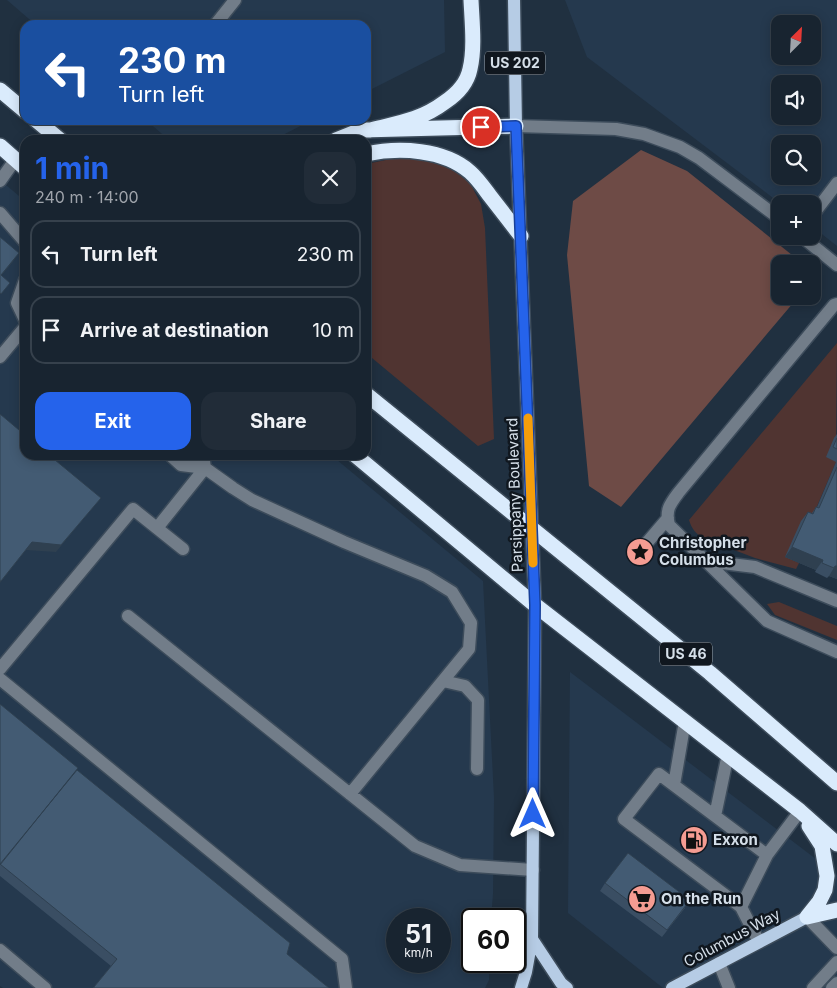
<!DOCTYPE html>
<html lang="en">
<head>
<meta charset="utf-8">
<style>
	:root { --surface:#182430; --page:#212c38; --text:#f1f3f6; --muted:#9fa4ab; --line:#36414c; --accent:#2563eb }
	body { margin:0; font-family:Inter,sans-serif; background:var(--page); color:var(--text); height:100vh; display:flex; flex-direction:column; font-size:19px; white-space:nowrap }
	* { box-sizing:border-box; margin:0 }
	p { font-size:16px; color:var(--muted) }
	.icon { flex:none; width:28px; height:28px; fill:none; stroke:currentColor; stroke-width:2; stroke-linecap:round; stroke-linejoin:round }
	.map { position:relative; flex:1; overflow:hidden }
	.sheet { position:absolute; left:20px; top:135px; width:351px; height:325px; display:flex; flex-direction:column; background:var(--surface); border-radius:15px; box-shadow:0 2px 12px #0003,0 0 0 1px var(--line) }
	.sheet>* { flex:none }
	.hud { position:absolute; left:20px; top:20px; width:351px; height:105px; border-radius:15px; box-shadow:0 2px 12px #0003,0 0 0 1px var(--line); background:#1a4fa0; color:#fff; overflow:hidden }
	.needle { width:32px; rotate:24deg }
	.buttons { position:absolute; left:771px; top:15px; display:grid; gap:10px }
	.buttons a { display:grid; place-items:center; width:50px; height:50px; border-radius:10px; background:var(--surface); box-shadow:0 2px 12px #0003,0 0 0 1px var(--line); font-size:25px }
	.speed { position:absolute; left:386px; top:908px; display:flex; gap:10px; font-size:25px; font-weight:700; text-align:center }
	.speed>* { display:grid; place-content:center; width:65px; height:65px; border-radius:50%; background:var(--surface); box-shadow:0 2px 12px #0003,0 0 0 1px var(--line); line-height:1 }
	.speed small { font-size:12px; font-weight:400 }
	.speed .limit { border:2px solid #111; border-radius:8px; background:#fff; color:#111 }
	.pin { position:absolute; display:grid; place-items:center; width:42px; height:42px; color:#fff; margin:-21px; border:2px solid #fff; border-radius:50%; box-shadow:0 1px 5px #0007 }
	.me { position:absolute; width:55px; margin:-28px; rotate:0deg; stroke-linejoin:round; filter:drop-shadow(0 0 4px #0008) }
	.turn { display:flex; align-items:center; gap:18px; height:105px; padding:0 15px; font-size:22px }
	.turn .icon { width:65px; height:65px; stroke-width:2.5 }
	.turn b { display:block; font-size:35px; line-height:42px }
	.round { display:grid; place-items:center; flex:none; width:52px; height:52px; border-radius:15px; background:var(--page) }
	.overview { display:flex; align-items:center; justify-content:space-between; height:85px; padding:0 15px }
	h1 { font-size:30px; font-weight:700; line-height:38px; color:var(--accent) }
	.cta { display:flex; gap:10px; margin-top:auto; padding:10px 15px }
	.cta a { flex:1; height:58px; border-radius:15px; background:var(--accent); color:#fff; font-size:20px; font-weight:700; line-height:58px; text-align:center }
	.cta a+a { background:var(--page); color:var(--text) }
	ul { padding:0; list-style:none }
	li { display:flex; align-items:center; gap:15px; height:68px; margin:0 10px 8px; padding:0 5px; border:2px solid var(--line); border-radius:15px }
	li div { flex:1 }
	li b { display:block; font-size:19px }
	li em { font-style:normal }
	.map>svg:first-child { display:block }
	.built { fill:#25394e; fill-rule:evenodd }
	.green { fill:#503431 }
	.forest { fill:#6e4b46 }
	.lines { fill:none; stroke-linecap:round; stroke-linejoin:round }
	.minor-casing { stroke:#3d4c5b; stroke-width:15 }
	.major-casing { stroke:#3d4c5b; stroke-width:15 }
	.highway-casing { stroke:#3d4c5b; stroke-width:18 }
	.minor { stroke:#727d89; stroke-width:12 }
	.major { stroke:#b6cce5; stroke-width:12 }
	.highway { stroke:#daebfc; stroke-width:15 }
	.wall { fill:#3a4e63 }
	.shaded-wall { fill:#2f4050 }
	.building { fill:#435b73; stroke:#2f4050 }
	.route-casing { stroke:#184099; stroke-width:12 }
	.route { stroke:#2563eb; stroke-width:9 }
	.slow { stroke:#f59e0b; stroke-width:9 }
	.labels { text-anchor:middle; stroke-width:5; stroke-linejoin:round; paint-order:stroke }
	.shield { fill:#10171f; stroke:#9aa3ac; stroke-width:1 }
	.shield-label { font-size:14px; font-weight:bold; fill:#d5dfe9 }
	.street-label { font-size:15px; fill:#d5dfe9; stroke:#10171f }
	.poi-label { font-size:15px; font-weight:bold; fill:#d5dfe9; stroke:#10171f; text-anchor:start }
</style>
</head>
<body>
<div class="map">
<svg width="837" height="988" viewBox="0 0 837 988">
	<rect width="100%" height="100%" fill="#203040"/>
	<path class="built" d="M7 0H444L445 52 366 92V25H36Z
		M565 0H837V246L813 227 812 204H781L587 57ZM780 24H812V56H780ZM780 84H812V116H780ZM780 144H812V176H780Z
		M146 120H312L273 140H169Z
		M0 180 25 201V455H331L483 581 494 798 493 894 491 919H472V961H489V980L485 988H3L0 986ZM398 919H440V961H398Z
		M570 672 837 875V988H663L568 913Z"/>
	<path class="green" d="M412 158 431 161 453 170 470 183 481 204 485 228 494 439 478 446 366 353V164L391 159Z
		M837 343 836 462 812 518 786 557 799 563 796 569 755 558 703 538C695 533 692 529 689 520Z
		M779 602 837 626V640L775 615 767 604Z"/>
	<path class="forest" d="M641 150 687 171 797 259 798 264H780V296H799L621 507 589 486 567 255 573 201Z"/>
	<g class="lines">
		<g class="minor-casing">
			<path id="minor" d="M215 25 235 0
				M516 126 616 129 644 134 680 147 699 158 780 219
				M0 181 15 160
				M0 213 25 242
				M812 216 837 183
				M801 236 837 265
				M25 280 17 303 25 320
				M837 304 834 305 679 492C670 504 665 510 669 525L767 621 837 652
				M0 357 25 327
				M170 455 181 465 205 468 233 488 252 500 344 542 426 576 452 592 471 623 469 649 350 794
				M157 528 205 468 203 455
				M645 545 668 518
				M706 561 755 567 837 601
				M128 616 415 846 460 865 533 870
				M0 669 133 509 183 549
				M0 679 342 959 346 988
				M443 681 465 686 478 700 477 769
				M674 785 685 721
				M715 816 728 754
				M767 855 800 811
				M741 907 767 855 659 774 624 819 741 907 759 942
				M807 917 837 948
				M0 950 45 988
				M719 963 729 988
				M813 988 837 962
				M832 988 837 983"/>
		</g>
		<g class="major-casing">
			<path id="major" d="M514 0 516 126 535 605 532 939 526 972 521 988
				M532 939 561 983 567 988
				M672 988 807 917"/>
		</g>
		<g class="highway-casing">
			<path id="highway" d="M0 90 25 111
				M36 120 60 140
				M370 130C399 123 421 120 445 102 457 94 467 84 470 69 475 48 472 22 471 0
				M336 140 361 130 516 126
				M0 146 25 168
				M366 154C399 147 444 149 470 172 478 179 484 188 490 196 500 209 511 223 521 236
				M366 394 710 673 837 783
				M355 455 535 605 800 811 837 844
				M807 917 819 902 825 890 827 876 822 846 809 826
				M807 917 837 910"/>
		</g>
		<use href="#minor" class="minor"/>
		<use href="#major" class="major"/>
		<use href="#highway" class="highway"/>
	</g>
	<path class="wall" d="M837 434V579L829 576 827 578 815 572 816 570 785 557 801 521 808 512 812 513 816 507H817L836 462 826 457 834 438Z
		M0 704 77 770 287 954 329 988H93L111 966 0 876Z
		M605 883 685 908 662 937 600 891Z"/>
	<path class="shaded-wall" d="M19 253 12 263 0 277V276Z
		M101 498 95 505 56 552 26 550 0 583V581L32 542Z
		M792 547 823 560 816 570 785 557Z
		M835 566H837V579L829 576Z"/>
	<path class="building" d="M0 237 19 253 1 275 10 283 1 294 0 293Z
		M0 414 25 435V455H49L101 498 61 545 32 542 1 581H0Z
		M837 438V449L833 447Z
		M837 467V566H835L834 568 822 563 823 560 792 547 808 512 813 514 816 507 819 508Z
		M0 704 78 768 0 865Z
		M77 770 290 943 287 954 329 988H94V987L117 959 0 864Z
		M628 853 690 900 667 930 605 883Z"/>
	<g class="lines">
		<g class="route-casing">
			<path id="route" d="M481 127 516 126 535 605 533 814"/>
		</g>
		<use href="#route" class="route"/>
		<path class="slow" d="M528 418 533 563"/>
	</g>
	<defs>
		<g id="sight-disc" transform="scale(1.4375)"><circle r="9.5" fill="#f59c92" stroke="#10171f"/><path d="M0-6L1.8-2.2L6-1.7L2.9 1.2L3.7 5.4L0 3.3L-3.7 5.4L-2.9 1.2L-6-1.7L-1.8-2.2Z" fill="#111"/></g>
		<g id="fuel-disc" transform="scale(1.4375)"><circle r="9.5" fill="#f59c92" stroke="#10171f"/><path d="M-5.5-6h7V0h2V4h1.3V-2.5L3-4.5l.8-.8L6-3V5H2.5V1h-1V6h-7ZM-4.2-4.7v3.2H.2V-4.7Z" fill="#111"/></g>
		<g id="supermarket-disc" transform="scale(1.4375)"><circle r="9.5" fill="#f59c92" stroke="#10171f"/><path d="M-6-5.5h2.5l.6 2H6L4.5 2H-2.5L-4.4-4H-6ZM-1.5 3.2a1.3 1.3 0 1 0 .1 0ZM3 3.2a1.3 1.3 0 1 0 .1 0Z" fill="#111"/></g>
	</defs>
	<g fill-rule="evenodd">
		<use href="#sight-disc" x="640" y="552"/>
		<use href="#fuel-disc" x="694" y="840"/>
		<use href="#supermarket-disc" x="642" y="899"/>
	</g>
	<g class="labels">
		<g class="shield">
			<rect x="485" y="51.5" width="60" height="23" rx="4"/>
			<rect x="660" y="642.5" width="52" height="23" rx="4"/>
		</g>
		<g class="shield-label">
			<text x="515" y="68">US 202</text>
			<text x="686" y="659">US 46</text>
		</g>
		<g class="street-label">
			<text transform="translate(515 495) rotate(-92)" y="5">Parsippany Boulevard</text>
			<text transform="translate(732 938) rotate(-28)" y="5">Columbus Way</text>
		</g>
		<g class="poi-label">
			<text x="659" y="548">Christopher<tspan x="659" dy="17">Columbus</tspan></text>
			<text x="713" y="845">Exxon</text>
			<text x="661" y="904">On the Run</text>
		</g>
	</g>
</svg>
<div class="buttons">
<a><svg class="needle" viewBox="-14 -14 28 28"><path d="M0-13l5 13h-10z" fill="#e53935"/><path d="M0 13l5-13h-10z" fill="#9fa4ab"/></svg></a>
<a><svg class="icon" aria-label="sound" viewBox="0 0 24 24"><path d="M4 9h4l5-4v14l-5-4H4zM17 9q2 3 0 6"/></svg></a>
<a><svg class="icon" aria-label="search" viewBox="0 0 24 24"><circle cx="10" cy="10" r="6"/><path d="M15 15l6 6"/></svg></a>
<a>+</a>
<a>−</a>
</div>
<div class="speed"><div>51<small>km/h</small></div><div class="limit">60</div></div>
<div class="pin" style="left:481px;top:127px;background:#d93025"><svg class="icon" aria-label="arrive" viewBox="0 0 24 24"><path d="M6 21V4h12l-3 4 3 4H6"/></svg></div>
<svg class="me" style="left:533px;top:814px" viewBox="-20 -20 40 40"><path d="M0-17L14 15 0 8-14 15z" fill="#2563eb" stroke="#fff" stroke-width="4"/></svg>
<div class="hud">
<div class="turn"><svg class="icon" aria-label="left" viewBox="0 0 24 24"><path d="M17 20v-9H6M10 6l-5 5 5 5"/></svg><div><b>230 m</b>Turn left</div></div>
</div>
<section class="sheet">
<div class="overview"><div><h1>1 min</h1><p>240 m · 14:00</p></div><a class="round"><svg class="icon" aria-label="close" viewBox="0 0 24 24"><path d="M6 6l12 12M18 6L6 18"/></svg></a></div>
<ul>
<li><svg class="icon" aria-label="left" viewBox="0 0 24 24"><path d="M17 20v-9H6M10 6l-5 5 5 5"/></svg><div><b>Turn left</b></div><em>230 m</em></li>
<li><svg class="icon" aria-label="arrive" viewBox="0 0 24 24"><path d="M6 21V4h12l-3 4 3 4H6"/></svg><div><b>Arrive at destination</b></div><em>10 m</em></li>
</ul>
<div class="cta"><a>Exit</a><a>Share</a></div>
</section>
</div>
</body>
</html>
